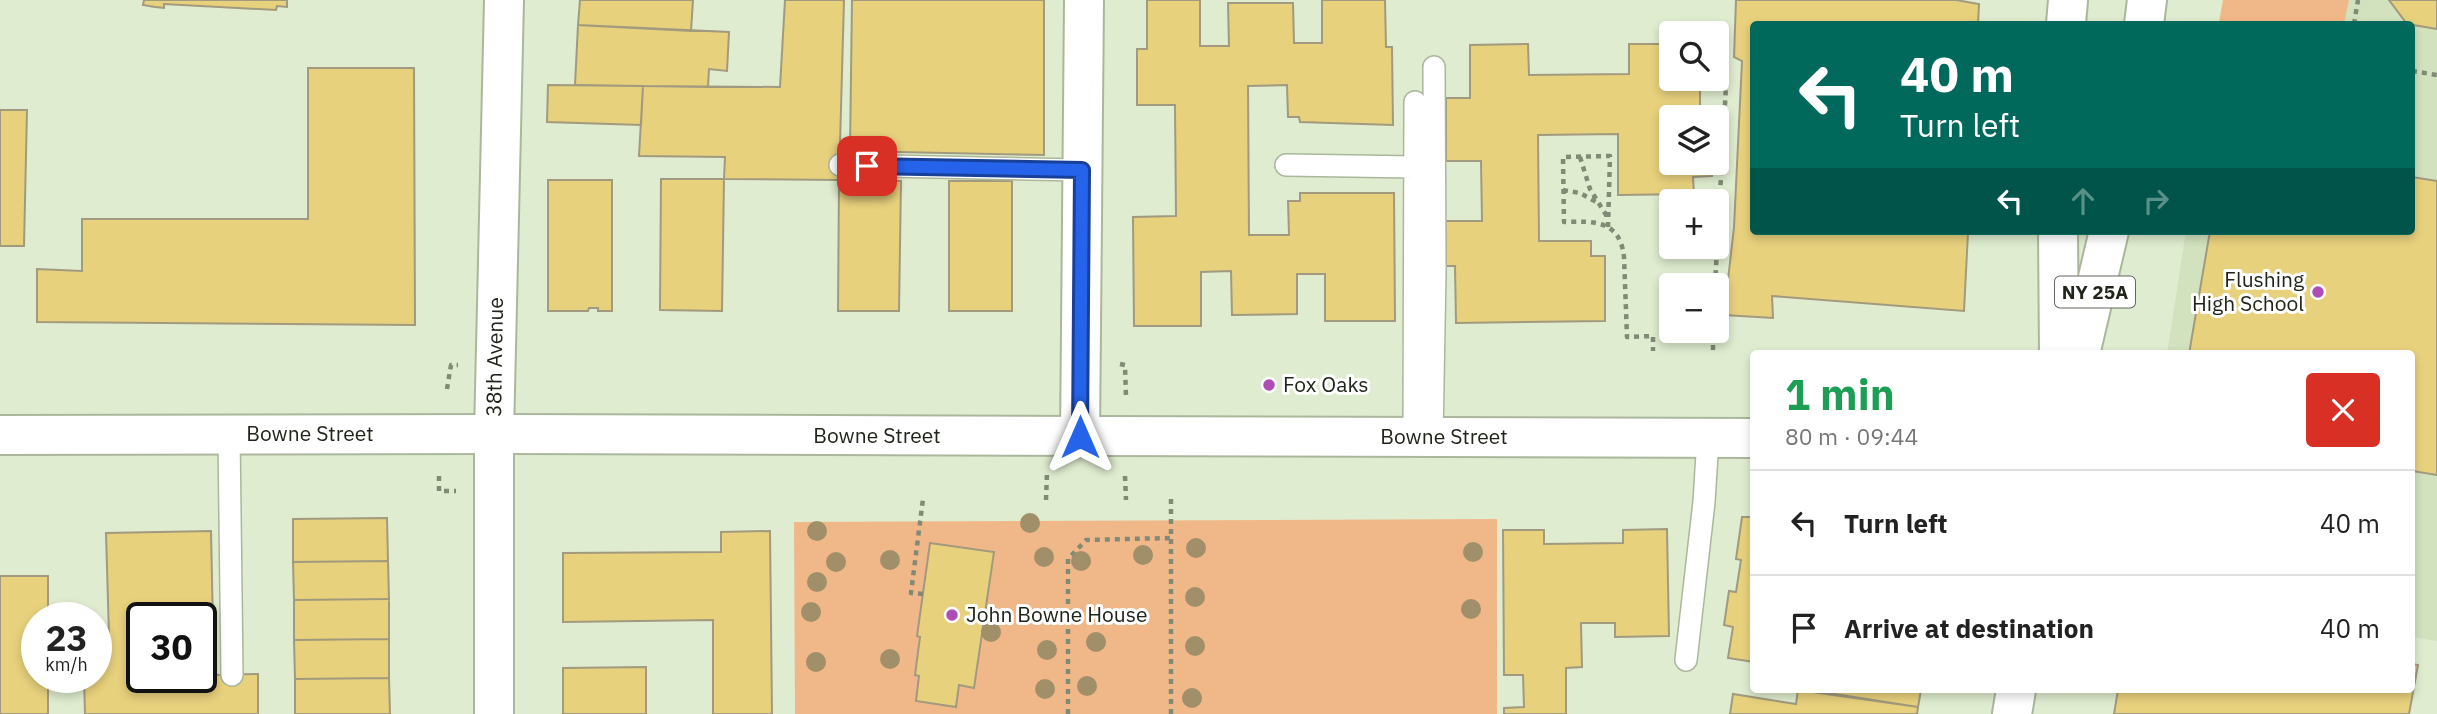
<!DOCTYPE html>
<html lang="en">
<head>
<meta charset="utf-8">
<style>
	:root { --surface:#fff; --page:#f6f6f6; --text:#222; --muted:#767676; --line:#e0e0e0 }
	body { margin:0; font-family:"IBM Plex Sans",sans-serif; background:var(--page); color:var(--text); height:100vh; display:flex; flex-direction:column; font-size:26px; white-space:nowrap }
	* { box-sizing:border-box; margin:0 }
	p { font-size:23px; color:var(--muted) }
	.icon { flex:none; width:38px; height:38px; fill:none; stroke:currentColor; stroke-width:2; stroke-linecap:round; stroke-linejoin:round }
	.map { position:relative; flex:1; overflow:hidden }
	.panel { position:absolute; left:1750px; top:350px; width:665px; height:343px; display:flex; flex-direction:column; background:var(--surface); border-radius:7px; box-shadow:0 4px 10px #0003 }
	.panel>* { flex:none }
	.hud { position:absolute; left:1750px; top:21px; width:665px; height:214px; border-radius:7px; box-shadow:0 4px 10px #0003; background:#00695c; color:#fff; overflow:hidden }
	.tools { position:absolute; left:1659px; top:21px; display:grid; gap:14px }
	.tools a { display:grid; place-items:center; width:70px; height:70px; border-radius:7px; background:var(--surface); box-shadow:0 4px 10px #0003; font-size:35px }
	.speed { position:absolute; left:21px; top:602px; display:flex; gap:14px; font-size:35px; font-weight:700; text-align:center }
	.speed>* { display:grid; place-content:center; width:91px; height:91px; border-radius:50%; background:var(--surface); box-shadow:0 4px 10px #0003; line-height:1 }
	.speed small { font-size:18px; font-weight:400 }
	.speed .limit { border:4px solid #111; border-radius:10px; background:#fff; color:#111 }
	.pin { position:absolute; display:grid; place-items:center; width:60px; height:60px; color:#fff; margin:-30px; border-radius:14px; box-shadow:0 4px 10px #0006 }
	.me { position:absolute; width:77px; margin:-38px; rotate:0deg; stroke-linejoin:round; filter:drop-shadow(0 0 5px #0008) }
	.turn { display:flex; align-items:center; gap:24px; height:147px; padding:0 35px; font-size:32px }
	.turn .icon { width:91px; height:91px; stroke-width:2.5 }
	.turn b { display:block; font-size:49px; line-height:60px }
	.lanes { display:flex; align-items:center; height:66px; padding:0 35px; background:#0003; justify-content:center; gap:35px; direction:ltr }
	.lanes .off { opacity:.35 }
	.round { display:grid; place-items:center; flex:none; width:74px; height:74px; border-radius:7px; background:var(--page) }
	.overview { display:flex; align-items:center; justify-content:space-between; height:119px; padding:0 35px }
	h1 { font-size:42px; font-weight:700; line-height:52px; color:#1e9e55 }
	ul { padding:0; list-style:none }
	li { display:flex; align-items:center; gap:21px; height:105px; padding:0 35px; border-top:2px solid var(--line) }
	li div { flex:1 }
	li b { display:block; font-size:26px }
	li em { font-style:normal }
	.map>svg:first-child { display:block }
	.built { fill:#d2e2be }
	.green { fill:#f0b888 }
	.building { fill:#e8d17d; stroke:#a19a7e; stroke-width:2; fill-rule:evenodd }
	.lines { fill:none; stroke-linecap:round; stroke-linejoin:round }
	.lane-casing { stroke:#abb79c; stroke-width:24 }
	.street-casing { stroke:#abb79c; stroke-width:42 }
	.secondary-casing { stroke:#abb79c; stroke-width:42 }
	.primary-casing { stroke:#abb79c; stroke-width:42 }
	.path { stroke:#808a75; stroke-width:4.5; stroke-dasharray:5 5; stroke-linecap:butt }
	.lane { stroke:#fff; stroke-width:21 }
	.street { stroke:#fff; stroke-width:38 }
	.secondary { stroke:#fff; stroke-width:38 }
	.primary { stroke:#fff; stroke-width:38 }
	.tree { fill:#a18f6a }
	.route-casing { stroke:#184099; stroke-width:18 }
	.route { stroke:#2563eb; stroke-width:12 }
	.poi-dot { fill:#ad4db5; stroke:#fff; stroke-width:2.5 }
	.labels { text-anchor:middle; stroke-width:6; stroke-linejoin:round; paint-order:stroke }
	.shield { fill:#fff; stroke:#63665f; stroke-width:2 }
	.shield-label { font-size:19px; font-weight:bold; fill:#20251a }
	.poi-label { font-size:21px; fill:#20251a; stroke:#fff; text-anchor:start }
	.street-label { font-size:21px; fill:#20251a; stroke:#fff }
</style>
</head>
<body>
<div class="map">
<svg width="2437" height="714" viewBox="0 0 2437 714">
	<rect width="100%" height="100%" fill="#dfeccf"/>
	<path class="built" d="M2223 0H2437V641L2412 637V354H2167L2186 231H2412V24H2219Z"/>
	<path class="green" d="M2223 0H2349L2344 24H2235L2219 22Z
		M1497 519V714H795L794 522Z"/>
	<path class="building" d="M144 0H287V7L277 6 276 10 164 4V8L155 7 143 5Z
		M580 0H693L691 31 578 25Z
		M785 0H844L839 180 724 179 725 157 639 156 643 86 780 87Z
		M852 0H1044V155L850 151Z
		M1147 0H1200V46H1229L1228 3H1293L1294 43H1322V0H1385L1386 47H1392L1393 125 1300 122 1299 117H1288L1287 85 1248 86 1249 235H1289L1288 201H1300V193H1394L1395 321H1325V274H1297V314L1232 315 1231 271 1201 272V326H1134L1133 217 1176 216 1175 105H1137V49H1147Z
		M1736 0H1956L1979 4 1978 24H1754V231H1988V234L1968 233 1964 311 1772 296 1773 318 1724 315 1734 227 1742 61 1734 57Z
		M2389 0H2437V29L2407 24Z
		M578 25 729 32 727 71 709 69 708 87 575 85Z
		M1528 44 1529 75 1629 74V44H1671V79H1700V117H1671V163H1712V176L1693 177 1694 194 1618 195V134L1538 135 1539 241H1591V256H1605V321L1456 323 1455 266H1446L1445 221H1482L1481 161H1446V98H1470V45Z
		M308 68H414L415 325 37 322V269L82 271V219H308Z
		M548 85 643 86 641 125 547 122Z
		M0 110H27L24 246H0Z
		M2412 177 2437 181V475L2412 471V354H2189L2210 231H2412Z
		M661 179H724L722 311 660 310Z
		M548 180H612V311H598V308H589L588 311H548Z
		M839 180 901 181 899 311H838Z
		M949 181H1012V311H949Z
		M1742 517H1754V662L1728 658 1733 627 1724 625 1729 591 1736 592 1741 560 1736 559Z
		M387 518 388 561 293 562V519Z
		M1667 529 1669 636 1615 637V623H1581L1582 667 1566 668V714H1504V708L1524 707 1523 675H1504L1503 530H1544V544L1623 543V530Z
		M211 531 214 675 258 674V714H85L84 677H96V636H109L106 533ZM142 618H201V677H142Z
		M770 531 772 714H713V620L563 622V553L721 552V532Z
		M930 543 994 552 974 688 959 685 956 707 916 701 919 676 915 675 920 637 917 636Z
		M388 561 389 599 294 600 293 562Z
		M0 576H48V618H37V677H48V714H0Z
		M389 599V639L294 640V600Z
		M389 639V678L295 679 294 640Z
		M2412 664 2418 665 2409 714H2114L2118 690H2412Z
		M646 667V714H563V668Z
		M389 678 390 714H295V679Z
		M1798 690 1918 707 1917 714H1730L1733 694 1796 704Z
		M1809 690H1921L1918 707Z"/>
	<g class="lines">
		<g class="lane-casing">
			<path id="lane" d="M840 165 1082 170
				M1286 165 1415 167
				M229 435 232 675
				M1414 437 1415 102
				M1432 437 1435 271 1434 67
				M1686 660 1704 502 1708 438"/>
		</g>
		<g class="street-casing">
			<path id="street" d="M1080 437 1084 0
				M494 714V434L504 0"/>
		</g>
		<g class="secondary-casing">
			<path id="secondary" d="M0 435 494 434 1754 438"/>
		</g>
		<g class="primary-casing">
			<path id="primary" d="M2066 24 2068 0
				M2144 24 2147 0
				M2058 231 2059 354
				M2080 354 2109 231
				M2012 714 2016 690"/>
		</g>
		<path class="path" d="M2354 24 2358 0
			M2412 71 2437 75
			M1580 157 1590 189 1608 218
			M1563 190 1580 193 1598 203
			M1608 227 1610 156 1563 157 1564 222C1594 221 1620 220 1624 257L1627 337 1653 336V351
			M1715 285 1727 68
			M1713 350V331
			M1120 364 1125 365 1126 397
			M447 389 451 365H458
			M439 476V491H456
			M1125 476 1126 500
			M1046 500 1047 473
			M923 594 911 593 923 499
			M1068 714V559L1086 540 1171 538
			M1171 714V499"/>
		<use href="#lane" class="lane"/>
		<use href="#street" class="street"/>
		<use href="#secondary" class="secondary"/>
		<use href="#primary" class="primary"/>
	</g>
	<g class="tree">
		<circle cx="1030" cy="523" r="10"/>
		<circle cx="817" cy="531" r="10"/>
		<circle cx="1196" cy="548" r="10"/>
		<circle cx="1473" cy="552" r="10"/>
		<circle cx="1143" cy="555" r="10"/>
		<circle cx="1044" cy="557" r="10"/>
		<circle cx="890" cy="560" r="10"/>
		<circle cx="1081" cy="561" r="10"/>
		<circle cx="836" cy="562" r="10"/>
		<circle cx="817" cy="582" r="10"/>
		<circle cx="1195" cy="597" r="10"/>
		<circle cx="1471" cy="609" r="10"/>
		<circle cx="811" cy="612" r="10"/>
		<circle cx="991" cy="632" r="10"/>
		<circle cx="1096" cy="642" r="10"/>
		<circle cx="1195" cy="646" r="10"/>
		<circle cx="1047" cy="650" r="10"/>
		<circle cx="890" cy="659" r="10"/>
		<circle cx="816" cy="662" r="10"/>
		<circle cx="1087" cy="686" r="10"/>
		<circle cx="1045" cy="689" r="10"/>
		<circle cx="1192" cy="698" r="10"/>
	</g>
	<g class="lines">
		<g class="route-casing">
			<path id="route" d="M867 166 1082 170 1080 437"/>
		</g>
		<use href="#route" class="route"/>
	</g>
	<g class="poi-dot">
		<circle cx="2318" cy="292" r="7"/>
		<circle cx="1269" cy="385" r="7"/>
		<circle cx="952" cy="615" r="7"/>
	</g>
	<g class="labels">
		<rect class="shield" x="2055" y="276.5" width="80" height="31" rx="5"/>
		<g class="shield-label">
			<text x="2095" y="299">NY 25A</text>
		</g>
		<g class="poi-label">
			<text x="2304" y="287" text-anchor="end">Flushing<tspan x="2304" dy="24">High School</tspan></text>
			<text x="1283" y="392">Fox Oaks</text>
			<text x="966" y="622">John Bowne House</text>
		</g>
		<g class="street-label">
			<text transform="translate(495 357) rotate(-89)" y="7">38th Avenue</text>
			<text x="310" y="441">Bowne Street</text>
			<text x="877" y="443">Bowne Street</text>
			<text x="1444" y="444">Bowne Street</text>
		</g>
	</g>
</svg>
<div class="tools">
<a><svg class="icon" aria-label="search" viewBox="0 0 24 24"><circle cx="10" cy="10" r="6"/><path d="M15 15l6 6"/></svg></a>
<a><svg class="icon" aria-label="layers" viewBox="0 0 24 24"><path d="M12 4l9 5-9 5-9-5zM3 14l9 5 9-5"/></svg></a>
<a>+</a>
<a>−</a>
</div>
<div class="speed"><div>23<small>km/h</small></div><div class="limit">30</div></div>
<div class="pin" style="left:867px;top:166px;background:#d93025"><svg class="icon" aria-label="arrive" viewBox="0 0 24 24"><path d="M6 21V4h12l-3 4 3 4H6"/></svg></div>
<svg class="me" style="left:1080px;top:437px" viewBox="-20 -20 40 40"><path d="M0-17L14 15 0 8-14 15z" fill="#2563eb" stroke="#fff" stroke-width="4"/></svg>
<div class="hud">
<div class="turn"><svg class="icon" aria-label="left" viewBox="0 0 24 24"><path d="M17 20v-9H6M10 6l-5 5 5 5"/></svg><div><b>40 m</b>Turn left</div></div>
<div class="lanes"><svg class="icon" aria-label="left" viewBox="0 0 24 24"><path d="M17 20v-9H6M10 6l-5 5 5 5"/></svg><svg class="icon off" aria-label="ahead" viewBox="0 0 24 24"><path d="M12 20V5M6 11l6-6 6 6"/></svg><svg class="icon off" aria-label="right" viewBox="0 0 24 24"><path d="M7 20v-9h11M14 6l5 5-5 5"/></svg></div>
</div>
<section class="panel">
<div class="overview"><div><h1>1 min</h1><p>80 m · 09:44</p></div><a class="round" style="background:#d93025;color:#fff"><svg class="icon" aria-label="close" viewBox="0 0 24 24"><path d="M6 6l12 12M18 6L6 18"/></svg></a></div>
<ul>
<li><svg class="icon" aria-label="left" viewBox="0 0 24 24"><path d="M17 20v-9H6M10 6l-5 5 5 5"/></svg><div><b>Turn left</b></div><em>40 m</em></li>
<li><svg class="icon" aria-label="arrive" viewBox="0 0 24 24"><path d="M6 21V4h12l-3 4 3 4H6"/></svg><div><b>Arrive at destination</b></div><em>40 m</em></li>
</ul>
</section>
</div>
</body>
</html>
